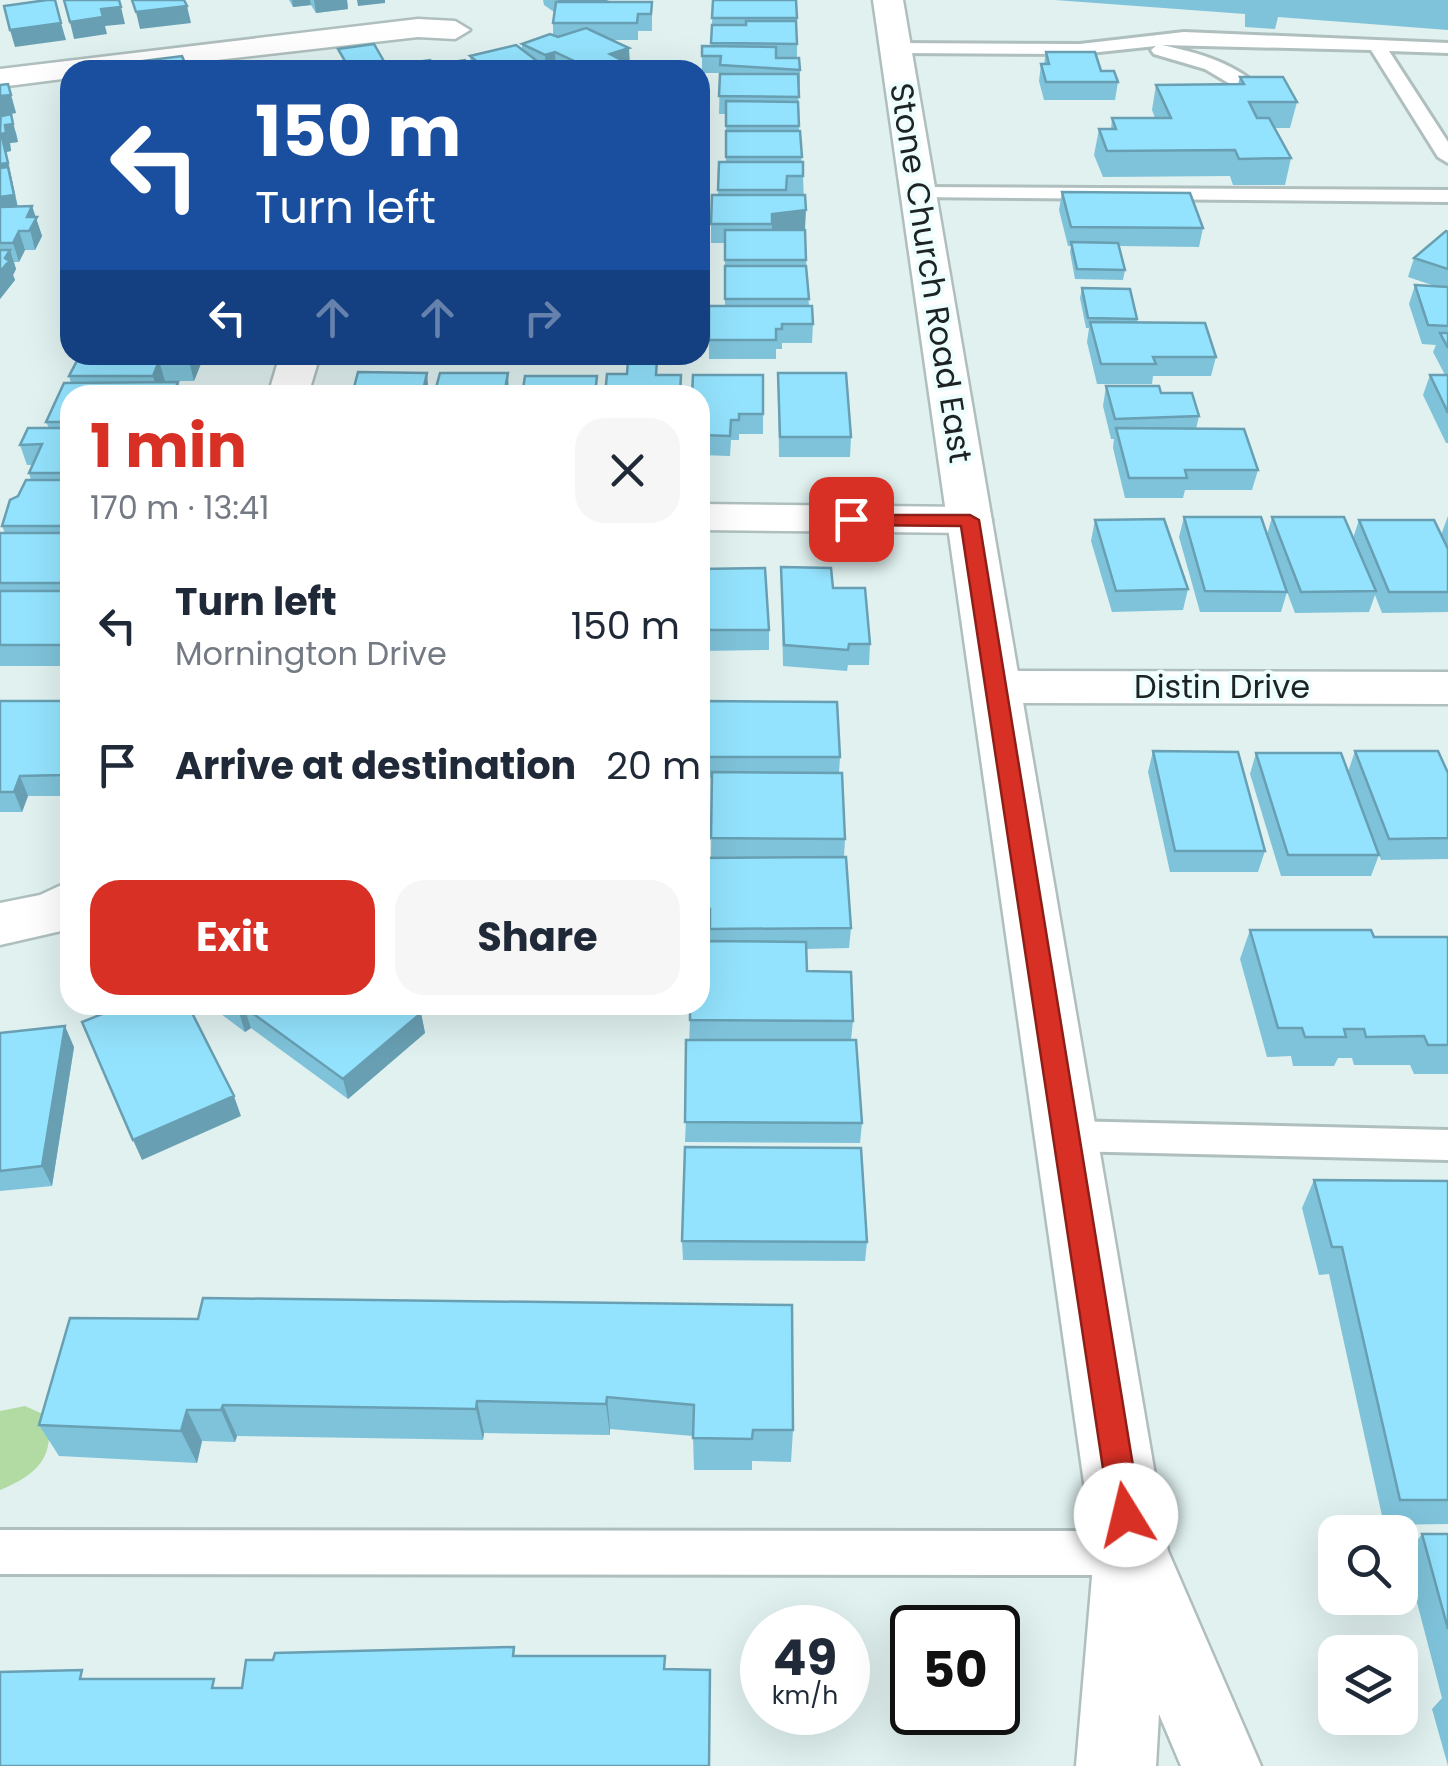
<!DOCTYPE html>
<html lang="en">
<head>
<meta charset="utf-8">
<style>
	:root { --surface:#fff; --page:#f6f6f7; --text:#1f2937; --muted:#747a83; --accent:#d93025 }
	body { margin:0; font-family:Poppins,sans-serif; background:var(--page); color:var(--text); height:100vh; display:flex; flex-direction:column; font-size:38px; white-space:nowrap }
	* { box-sizing:border-box; margin:0 }
	p { font-size:32px; color:var(--muted) }
	.icon { flex:none; width:55px; height:55px; fill:none; stroke:currentColor; stroke-width:2; stroke-linecap:round; stroke-linejoin:round }
	.map { position:relative; flex:1; overflow:hidden }
	.sheet { position:absolute; left:60px; top:385px; width:650px; height:630px; display:flex; flex-direction:column; background:var(--surface); border-radius:30px; box-shadow:0 10px 40px #0002 }
	.sheet>* { flex:none }
	.top-card { position:absolute; left:60px; top:60px; width:650px; height:305px; border-radius:30px; box-shadow:0 10px 40px #0002; background:#1a4fa0; color:#fff; overflow:hidden }
	.buttons { position:absolute; left:1318px; top:1515px; display:grid; gap:20px }
	.buttons a { display:grid; place-items:center; width:100px; height:100px; border-radius:20px; background:var(--surface); box-shadow:0 10px 40px #0002; font-size:50px }
	.speed { position:absolute; left:740px; top:1605px; display:flex; gap:20px; font-size:50px; font-weight:700; text-align:center }
	.speed>* { display:grid; place-content:center; width:130px; height:130px; border-radius:50%; background:var(--surface); box-shadow:0 10px 40px #0002; line-height:1 }
	.speed small { font-size:25px; font-weight:400 }
	.speed .limit { border:5px solid #111; border-radius:15px; background:#fff; color:#111 }
	.pin { position:absolute; display:grid; place-items:center; width:85px; height:85px; color:#fff; margin:-42px; border-radius:20px; box-shadow:0 5px 15px #0006 }
	.me { position:absolute; width:110px; margin:-55px; rotate:351deg; stroke-linejoin:round; filter:drop-shadow(0 0 8px #0008) }
	.turn { display:flex; align-items:center; gap:35px; height:210px; padding:0 30px; font-size:45px }
	.turn .icon { width:130px; height:130px; stroke-width:2.5 }
	.turn b { display:block; font-size:70px; line-height:85px }
	.lanes { display:flex; align-items:center; height:95px; padding:0 30px; background:#0003; justify-content:center; gap:50px; direction:ltr }
	.lanes .off { opacity:.35 }
	.round { display:grid; place-items:center; flex:none; width:105px; height:105px; border-radius:30px; background:var(--page) }
	.overview { display:flex; align-items:center; justify-content:space-between; height:170px; padding:0 30px }
	h1 { font-size:60px; font-weight:700; line-height:75px; color:var(--accent) }
	.button { display:flex; gap:20px; margin-top:auto; padding:20px 30px }
	.button a { flex:1; height:115px; border-radius:30px; background:var(--accent); color:#fff; font-size:40px; font-weight:700; line-height:115px; text-align:center }
	.button a+a { background:var(--page); color:var(--text) }
	ul { padding:0; list-style:none }
	li { display:flex; align-items:center; gap:30px; height:140px; padding:0 30px }
	li div { flex:1 }
	li b { display:block; font-size:38px }
	li em { font-style:normal }
	.map>svg:first-child { display:block }
	.green { fill:#b1dba3 }
	.lines { fill:none; stroke-linecap:round; stroke-linejoin:round }
	.service-casing { stroke:#afbfbe; stroke-width:6 }
	.minor-casing { stroke:#afbfbe; stroke-width:5 }
	.secondary-casing { stroke:#afbfbe; stroke-width:5 }
	.service { fill:#fff; fill-rule:evenodd }
	.minor { fill:#fff; fill-rule:evenodd }
	.secondary { fill:#fff; fill-rule:evenodd }
	.wall { fill:#7fc3da }
	.shaded-wall { fill:#689fb2 }
	.building { fill:#94e3fe; stroke:#689fb2; stroke-width:2.5 }
	.route { fill:#d93025; stroke:#8d1f18; stroke-width:2.5 }
	.labels { text-anchor:middle; stroke-width:8; stroke-linejoin:round; paint-order:stroke }
	.street-label { font-size:32px; fill:#1d2322; stroke:#eefefe }
</style>
</head>
<body>
<div class="map">
<svg width="1448" height="1766" viewBox="0 0 1448 1766">
	<rect width="100%" height="100%" fill="#e0f1f0"/>
	<path class="green" d="M25 1406 45 1415C58 1455 37 1475 0 1490V1411Z"/>
	<g class="lines">
		<g class="service-casing">
			<path id="service" d="M1184 32 1448 43V53L1389 51 1448 142V163L1438 157 1371 50 1162 45C1199 53 1240 64 1266 94L1257 100 1205 69 1154 54 1151 50 1156 46 1080 54 895 53 886 48 895 43 1080 44Z
				M918 187 1448 190V202L911 197V189Z
				M1066 1121 1448 1130V1160L1066 1151 1053 1147 1048 1136 1053 1125Z
				M0 1530 1131 1531 1147 1538 1153 1553 1147 1568 1131 1575 0 1574Z"/>
		</g>
		<g class="minor-casing">
			<path id="minor" d="M418 19 455 21 470 30 455 39 418 37 130 70H70V78L0 87V69Z
				M280 355H320L308 395H268Z
				M700 504 970 507 986 511 992 520 986 529 970 533 700 530Z
				M996 671 1448 672V704L996 703 979 698 971 687 979 676Z
				M70 881V929L0 945V903L40 895Z"/>
		</g>
		<g class="secondary-casing">
			<path id="secondary" d="M873 0H903L1168 1551 1261 1766H1181L1159 1714 1156 1766H1076L1094 1553Z"/>
		</g>
		<use href="#service" class="service"/>
		<use href="#minor" class="minor"/>
		<use href="#secondary" class="secondary"/>
	</g>
	<path class="wall" d="M289 0H347L348 9 316 13 311 5 293 7Z
		M543 0H609L602 2H652V31H638V40H612L630 65 623 67V70H395V65H433L471 69 470 56 522 50V44L553 35V23L554 12 544 5Z
		M713 0 797 18V58L800 70V87H798L799 131 803 176 805 229 795 230 806 260 809 306 813 324 812 343H782V349H776V359H709V306H725V243H711V224L718 195 719 162H726V114H719L720 73H702V46H711Z
		M1055 0H1448V30L1278 17 1275 29 1245 27V14Z
		M1046 52 1118 82 1115 100H1044L1039 81 1041 64H1044Z
		M1240 77 1297 102 1290 128H1275L1291 158 1285 185H1233L1230 176 1103 177 1094 155 1099 129H1111L1112 118H1155L1152 110 1156 85 1238 84Z
		M8 84 16 113 3 115 16 132 18 142 10 143 11 151 6 152 18 207 32 206 42 236 35 250H25L19 262H14L16 269 13 275 15 280 0 299V85Z
		M1062 192 1203 228 1199 247 1119 246 1125 270 1123 280 1075 279 1070 252 1071 246H1068L1059 210Z
		M1448 232V443H1446L1423 395 1430 375H1445L1433 352 1436 345 1422 344 1409 304 1415 285 1435 286 1408 277 1414 258Z
		M1082 288 1137 319V322L1216 357 1211 376H1153L1152 384H1097L1087 342 1089 328H1086L1080 298Z
		M80 355 204 356 194 381H165L164 382 70 395V666H0V533H5L2 526 18 496 31 480 29 473 32 465H27L20 445 49 428 46 422 71 383 69 376Z
		M400 355H510L509 360H401Z
		M778 373 851 437 850 457H779Z
		M763 375V434H739V440H731L730 456 700 455V395Z
		M1106 386 1161 393 1199 416 1196 429 1258 470 1252 490H1185L1183 498H1125L1113 448 1114 439H1111L1103 406Z
		M1448 516V612L1382 613 1375 595 1369 612 1295 613 1287 592 1281 612H1200L1179 537 1184 517 1267 535 1272 517 1353 538 1359 520 1441 535Z
		M1095 520 1188 589 1183 610 1112 612 1091 541Z
		M781 567 833 588 870 644 869 665H848L847 671 783 666Z
		M700 569 769 630V650L700 651Z
		M0 701H70V796H28L22 812H0Z
		M700 701 840 757 839 773 845 839 844 857 851 928 849 948 807 949V971L853 1021 851 1040 862 1123 860 1143 685 1142 690 1020 710 941V929H700V858L711 857 712 778H700Z
		M1153 751 1265 851 1258 872H1170L1148 772Z
		M1355 751 1448 773V859L1381 860 1366 820 1379 855 1371 876H1281L1250 774 1256 753 1348 772Z
		M1250 930 1374 937H1448V1074H1414L1410 1065H1354L1352 1058H1338L1334 1066H1293L1291 1056 1267 1057 1240 959Z
		M209 1005H409L421 1013 425 1033 348 1099 251 1028 245 1032Z
		M0 1033 74 1047 52 1186 0 1191Z
		M1314 1180 1448 1181V1524L1384 1525 1329 1274 1319 1275 1302 1208Z
		M682 1241 867 1242 865 1261 683 1260Z
		M792 1305 793 1430 791 1462 752 1461V1470H694L693 1436 610 1429V1435L484 1433 483 1440 237 1436 235 1442 202 1441 197 1463 59 1456 39 1425 198 1319Z
		M1422 1534H1448V1766L1432 1709 1442 1698 1405 1557Z"/>
	<path class="shaded-wall" d="M292 0H310L311 5 293 7Z
		M314 0H347L348 9 316 13Z
		M357 0H385V3L358 6Z
		M558 0H609L559 16Z
		M187 6 191 23 140 29 136 12Z
		M121 7 125 24 105 26 107 34 74 39 70 22 101 9Z
		M61 23 66 40 15 47 10 30Z
		M629 48 630 65 623 67V70H596L610 54Z
		M555 52 556 69 546 70 545 55Z
		M11 95 16 113 3 115 6 125 11 114 18 142 10 143 11 151 6 152 19 214 0 217V96Z
		M32 206 42 236 35 250 27 217Z
		M806 210 805 229 772 232V214Z
		M19 231 25 250 19 262 13 243Z
		M10 250 16 269 13 275 15 280 0 299V272L5 258Z
		M191 355 204 356 194 381 189 361Z
		M159 361 165 381 158 395 153 376Z
		M427 373 429 395H422Z
		M508 373 509 395H504Z
		M178 382 181 395H173Z
		M70 754V796L62 775Z
		M20 776 28 796 22 812 14 792Z
		M244 1007 251 1028 245 1032 239 1012Z
		M421 1013 425 1033 348 1099 343 1079Z
		M65 1026 74 1047 52 1186 42 1166Z
		M234 1096 241 1116 142 1160 133 1140Z
		M607 1397 610 1429V1435L606 1404Z
		M477 1401 484 1433 483 1440 476 1409Z
		M223 1405 237 1436 235 1442 221 1410Z
		M187 1410 202 1441 197 1463 181 1431Z"/>
	<path class="building" d="M47 0H55L61 23 10 30 4 6Z
		M64 0H119L121 7 101 9 103 17 70 22Z
		M132 0H184L187 6 136 12Z
		M713 0H796L797 18H712Z
		M556 2H652L651 14H638L637 23H553Z
		M746 21H796L797 44 711 43 712 25H746Z
		M586 28 629 48 610 54 623 61 593 70 555 52 545 55 522 44 550 34 558 37Z
		M374 44 389 70H335V62L345 61 338 49Z
		M516 45 549 70H487L470 56Z
		M702 46 776 47V58H799L800 70 720 65 721 56H702Z
		M1046 52H1095L1101 71H1114L1118 82H1046L1041 64H1049Z
		M182 56 188 70H113L111 65Z
		M430 60 433 65 465 60 472 70H398L395 65Z
		M720 74H798L799 97 719 96Z
		M1240 77H1283L1297 102H1249L1257 118H1269L1291 158 1239 159 1235 150 1107 151 1099 129H1116L1112 118H1171L1156 85 1244 84Z
		M8 84 11 95 0 96V85Z
		M726 101 798 102 799 126H726Z
		M1 107 2 116 11 114 13 124 5 125 6 133 0 134Z
		M726 131H800L802 157H726Z
		M0 137H2L8 163 0 164Z
		M719 162H803V176H787L786 190H718Z
		M8 167 14 195 0 197V168Z
		M1062 192 1190 193 1203 228 1071 227Z
		M712 195H805L806 210 772 214V224H711Z
		M32 206 27 217H37L29 231H19L13 243H0V207Z
		M725 230H805L806 260H725Z
		M1446 231 1448 232V269L1414 258Z
		M1071 242 1118 243 1125 270 1077 269Z
		M0 250H10L5 258 9 261 0 272Z
		M725 266H806L809 299H725Z
		M1415 285 1448 287V326L1428 325Z
		M1082 288 1130 289 1137 319 1088 318Z
		M709 306H812L813 324H782V329H776V340H709Z
		M1090 322 1205 323 1216 357H1153L1156 364H1101Z
		M1440 333H1448V348Z
		M80 355H191L189 361H159L153 376H69Z
		M628 360H657L656 375H681L680 395H605L607 374H627Z
		M358 372 427 373 422 395H352Z
		M440 373H508L504 395H434Z
		M778 373H846L851 437H780Z
		M693 375H763V414H739V420H731L730 436 700 435V395H692Z
		M1430 375H1448V413Z
		M525 376H597L595 395H522Z
		M178 382 173 395H70V422H46L64 383Z
		M1106 386H1159L1161 393H1192L1199 416 1115 419Z
		M28 428H70V473H29L42 444 20 445Z
		M1116 428 1244 429 1258 470H1185L1187 478H1129Z
		M26 480H70V526H2L10 500 18 496Z
		M1184 517H1261L1287 592 1205 591Z
		M1272 517H1344L1376 591 1301 592Z
		M1164 519 1188 589 1116 591 1095 520Z
		M1359 520H1434L1448 549V592H1389Z
		M0 533H70V583H0Z
		M781 567 831 568 833 588H865L870 644H849L848 650 784 645Z
		M765 568 769 630H700V569Z
		M0 591H70V645H0Z
		M0 701H70V754L62 775 20 776 14 792H0Z
		M700 701 837 702 840 757H700Z
		M1153 751 1238 752 1265 851H1175Z
		M1355 751H1438L1448 773V838L1389 839Z
		M1256 753H1341L1379 855H1288Z
		M712 772 842 773 845 839 711 838Z
		M846 857 851 928 710 929V909H700V858Z
		M1250 930H1371L1374 937H1448V1045H1428L1424 1036 1366 1037 1364 1029H1344L1346 1037H1305L1302 1028H1278Z
		M700 941 806 942 807 971 851 972 853 1021 690 1020V1005H700Z
		M125 1005H188L234 1096 133 1140 82 1022Z
		M229 1005H409L421 1013 343 1079 244 1007 239 1012Z
		M65 1026 42 1166 0 1171V1033Z
		M686 1040H856L862 1123 685 1122Z
		M685 1147 861 1148 867 1242 682 1241Z
		M1314 1180 1448 1181V1500H1400L1342 1247H1332Z
		M203 1298 792 1305 793 1430H753L752 1439 693 1438 694 1405 607 1397 606 1404 477 1401 476 1409 223 1405 221 1410H187L181 1431 39 1425 70 1318 198 1319Z
		M1422 1534H1448V1629Z
		M514 1647 513 1656H665L664 1669 710 1670 709 1766H0V1672L82 1670 80 1679H214L212 1688H242L246 1660H273L275 1653Z"/>
	<path class="route" d="M845 515H970L979 520 1141 1515 1136 1526 1126 1530 1115 1526 1110 1515 961 526 851 525 845 523Z"/>
	<g class="labels">
		<g class="street-label">
			<text transform="translate(931 273) rotate(81)" y="11">Stone Church Road East</text>
			<text x="1222" y="698">Distin Drive</text>
		</g>
	</g>
</svg>
<div class="buttons">
<a><svg class="icon" aria-label="search" viewBox="0 0 24 24"><circle cx="10" cy="10" r="6"/><path d="M15 15l6 6"/></svg></a>
<a><svg class="icon" aria-label="layers" viewBox="0 0 24 24"><path d="M12 4l9 5-9 5-9-5zM3 14l9 5 9-5"/></svg></a>
</div>
<div class="speed"><div>49<small>km/h</small></div><div class="limit">50</div></div>
<div class="pin" style="left:851px;top:519px;background:#d93025"><svg class="icon" aria-label="arrive" viewBox="0 0 24 24"><path d="M6 21V4h12l-3 4 3 4H6"/></svg></div>
<svg class="me" style="left:1126px;top:1515px" viewBox="-20 -20 40 40"><circle r="19" fill="#fff"/><path d="M0-13L10 11 0 6-10 11z" fill="#d93025"/></svg>
<div class="top-card">
<div class="turn"><svg class="icon" aria-label="left" viewBox="0 0 24 24"><path d="M17 20v-9H6M10 6l-5 5 5 5"/></svg><div><b>150 m</b>Turn left</div></div>
<div class="lanes"><svg class="icon" aria-label="left" viewBox="0 0 24 24"><path d="M17 20v-9H6M10 6l-5 5 5 5"/></svg><svg class="icon off" aria-label="ahead" viewBox="0 0 24 24"><path d="M12 20V5M6 11l6-6 6 6"/></svg><svg class="icon off" aria-label="ahead" viewBox="0 0 24 24"><path d="M12 20V5M6 11l6-6 6 6"/></svg><svg class="icon off" aria-label="right" viewBox="0 0 24 24"><path d="M7 20v-9h11M14 6l5 5-5 5"/></svg></div>
</div>
<section class="sheet">
<div class="overview"><div><h1>1 min</h1><p>170 m · 13:41</p></div><a class="round"><svg class="icon" aria-label="close" viewBox="0 0 24 24"><path d="M6 6l12 12M18 6L6 18"/></svg></a></div>
<ul>
<li><svg class="icon" aria-label="left" viewBox="0 0 24 24"><path d="M17 20v-9H6M10 6l-5 5 5 5"/></svg><div><b>Turn left</b><p>Mornington Drive</p></div><em>150 m</em></li>
<li><svg class="icon" aria-label="arrive" viewBox="0 0 24 24"><path d="M6 21V4h12l-3 4 3 4H6"/></svg><div><b>Arrive at destination</b></div><em>20 m</em></li>
</ul>
<div class="button"><a>Exit</a><a>Share</a></div>
</section>
</div>
</body>
</html>
